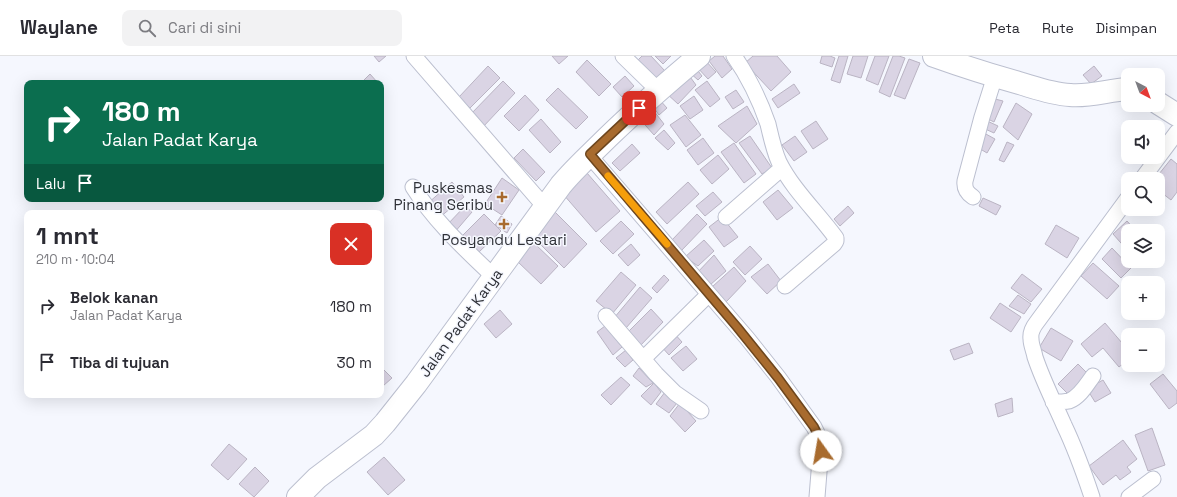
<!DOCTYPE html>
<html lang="id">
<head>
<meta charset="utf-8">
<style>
	:root { --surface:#fff; --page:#f2f2f3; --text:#2b2b33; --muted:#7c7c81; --line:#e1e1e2 }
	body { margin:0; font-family:"Space Grotesk",sans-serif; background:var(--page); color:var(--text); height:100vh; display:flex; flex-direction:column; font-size:15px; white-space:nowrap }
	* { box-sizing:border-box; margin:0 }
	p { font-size:13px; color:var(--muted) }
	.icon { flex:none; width:22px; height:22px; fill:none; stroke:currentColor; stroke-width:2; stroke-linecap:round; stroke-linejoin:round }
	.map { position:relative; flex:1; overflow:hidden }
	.details { position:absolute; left:24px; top:154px; width:360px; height:188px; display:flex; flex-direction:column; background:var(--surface); border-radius:8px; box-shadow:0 4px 16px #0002 }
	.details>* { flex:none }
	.hud { position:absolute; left:24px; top:24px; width:360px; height:122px; border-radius:8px; box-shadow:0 4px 16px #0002; background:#0b6e4f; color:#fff; overflow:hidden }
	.needle { width:26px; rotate:139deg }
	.buttons { position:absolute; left:1121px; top:12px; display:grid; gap:8px }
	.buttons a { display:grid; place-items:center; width:44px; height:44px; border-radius:8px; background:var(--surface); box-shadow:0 4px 16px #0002; font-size:20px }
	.pin { position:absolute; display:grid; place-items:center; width:34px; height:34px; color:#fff; margin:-17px; border-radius:8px; box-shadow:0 2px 6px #0006 }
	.me { position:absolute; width:44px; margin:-22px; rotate:347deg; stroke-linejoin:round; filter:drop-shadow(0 0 3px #0008) }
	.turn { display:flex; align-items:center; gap:14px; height:84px; padding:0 12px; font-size:18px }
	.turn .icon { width:52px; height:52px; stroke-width:2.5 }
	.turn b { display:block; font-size:28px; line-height:34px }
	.then { display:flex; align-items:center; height:38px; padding:0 12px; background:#0003; gap:8px; font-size:15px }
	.round { display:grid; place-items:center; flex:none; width:42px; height:42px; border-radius:8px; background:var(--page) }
	.summary { display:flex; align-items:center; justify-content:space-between; height:68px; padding:0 12px }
	h1 { font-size:24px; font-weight:800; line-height:30px }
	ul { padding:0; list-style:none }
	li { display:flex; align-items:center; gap:12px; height:56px; padding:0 12px }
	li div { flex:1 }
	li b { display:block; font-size:15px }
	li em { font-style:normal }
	header { display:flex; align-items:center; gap:24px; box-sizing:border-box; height:56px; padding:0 20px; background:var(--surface); border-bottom:1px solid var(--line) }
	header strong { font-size:19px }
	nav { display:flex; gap:22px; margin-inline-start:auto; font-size:14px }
	.search { width:280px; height:36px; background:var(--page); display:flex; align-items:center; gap:10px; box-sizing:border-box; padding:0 14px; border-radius:8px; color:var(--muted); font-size:15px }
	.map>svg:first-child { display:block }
	.building { fill:#dad4e4; stroke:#bab4c3 }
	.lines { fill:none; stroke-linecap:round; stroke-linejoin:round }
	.street-casing { stroke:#bbbfcf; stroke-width:17 }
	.secondary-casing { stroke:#bbbfcf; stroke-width:24 }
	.street { stroke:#fff; stroke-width:15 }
	.secondary { stroke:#fff; stroke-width:22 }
	.route-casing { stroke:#6d461e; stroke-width:10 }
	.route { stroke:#a86b2e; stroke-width:7 }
	.slow { stroke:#f59e0b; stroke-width:7 }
	.poi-dot { fill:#a86b2e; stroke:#f5f7fe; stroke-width:1.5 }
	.labels { text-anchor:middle; stroke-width:3; stroke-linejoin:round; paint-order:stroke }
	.poi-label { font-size:15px; fill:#303238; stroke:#f5f7fe; text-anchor:end }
	.street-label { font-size:15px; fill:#303238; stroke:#f5f7fe }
</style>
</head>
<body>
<header>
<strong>Waylane</strong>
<div class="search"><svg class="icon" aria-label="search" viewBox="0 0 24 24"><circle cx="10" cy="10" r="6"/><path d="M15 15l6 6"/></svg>Cari di sini</div>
<nav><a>Peta</a><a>Rute</a><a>Disimpan</a></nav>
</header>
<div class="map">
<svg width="1177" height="441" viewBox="0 0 1177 441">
	<rect width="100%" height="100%" fill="#f5f7fe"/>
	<path class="building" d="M374 0H386L379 6Z
		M552 0H568L559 8Z
		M642 0H651L665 15 654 26 636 6Z
		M655 0H671L663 8Z
		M715 0H723L732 13 722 22 709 5Z
		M753 0H777L791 16 771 35 745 7Z
		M822 0H830L835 2 832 11 820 7Z
		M839 0H848L840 27 831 24Z
		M853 0H868L861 22 847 18Z
		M875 0H889L878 29 866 24Z
		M893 0H899L905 2 890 41 879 36Z
		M704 3 716 16 708 23 696 10Z
		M909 3 920 7 905 43 894 39Z
		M587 4 611 28 599 40 576 16Z
		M488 10 500 22 470 52 459 41Z
		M1094 10 1102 20 1091 28 1083 19Z
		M695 11 702 20 698 24 689 16Z
		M370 18 378 27H361Z
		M688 18 696 29 678 48 665 36Z
		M625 20 634 30 622 41 613 31Z
		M503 25 515 37 482 72 469 60Z
		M707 25 720 43 710 51 695 34Z
		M794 28 800 37 778 52 772 43Z
		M558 32 588 61 576 73 546 44Z
		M736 34 744 46 733 53 725 41Z
		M525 39 539 54 519 75 504 60Z
		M694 40 703 54 690 63 680 50Z
		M658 42 667 52 659 59 651 48Z
		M991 42 1003 45 994 66 984 61Z
		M1016 47 1032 58 1018 84 1003 71Z
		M650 50 664 68 654 79 638 61Z
		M747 50 757 68 736 87 718 70Z
		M685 59 701 79 686 91 670 69Z
		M541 63 561 86 550 97 529 74Z
		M985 64 998 70 994 77 983 72Z
		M816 65 828 83 813 93 801 75Z
		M664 74 675 87 668 94 655 82Z
		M984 77 995 83 987 97 977 91Z
		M750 80 772 112 762 118 739 87Z
		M795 80 807 96 794 105 782 89Z
		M703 82 714 97 698 109 687 94Z
		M1007 86 1014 89 1004 106 999 104Z
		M734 87 756 118 744 127 721 96Z
		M632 88 640 97 620 115 612 107Z
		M523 93 545 116 536 125 514 102Z
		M718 99 729 113 712 128 700 114Z
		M1171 103 1177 108V136L1171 144 1158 134V123H1155Z
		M587 117 620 155 596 176 563 138Z
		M502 122 519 134 502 159 485 148Z
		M452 126 464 141 439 162 427 148Z
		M688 126 699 138 667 168 656 156Z
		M778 134 793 152 777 164 763 146Z
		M713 136 722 146 705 160 696 150Z
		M983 142 1001 150 996 159 979 150Z
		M465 150 472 156 454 177 446 170Z
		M848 150 854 157 840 170 834 163Z
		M552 153 587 188 564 212 529 177Z
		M484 158 501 175 479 196 463 179Z
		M697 158 707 168 681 195 671 185Z
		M501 160 512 168 507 177 495 169Z
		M722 161 738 181 724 191 709 171Z
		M621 165 634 178 613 198 600 185Z
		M1127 165 1136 175H1128V195L1113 178Z
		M1056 169 1079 182 1067 202 1045 188Z
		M704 184 714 195 698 210 685 201Z
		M534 187 558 210 541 228 517 205Z
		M631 188 640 199 628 210 618 199Z
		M750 190 762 203 745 219 733 206Z
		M1112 192 1131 212 1121 222 1102 203Z
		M714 199 726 215 710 229 696 218Z
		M1093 207 1119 230 1107 243 1081 220Z
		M768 208 781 225 767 238 751 221Z
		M734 211 746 225 726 246 712 231Z
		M621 216 636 229 612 258 596 245Z
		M1022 218 1042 233 1031 246 1011 232Z
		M664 219 669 224 657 237 652 232Z
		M640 231 652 242 626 272 614 262Z
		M1018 239 1031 248 1024 258 1009 250Z
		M1000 247 1021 261 1011 276 990 262Z
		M651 253 663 266 639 291 626 278Z
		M500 254 512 268 496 282 484 268Z
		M1105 267 1128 294V304L1119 311 1103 292 1092 301 1081 288Z
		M605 270 622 291 613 299 597 276Z
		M1051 272 1073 285 1061 305 1039 292Z
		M673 276 682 286 669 299 660 289Z
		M969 287 973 297 954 304 950 294Z
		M686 290 697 303 683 315 671 302Z
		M626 294 633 304 625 311 616 302Z
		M1078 308 1088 318 1068 338 1058 328Z
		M381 311 392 322 383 330 381 328Z
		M639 312 653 327 646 331 633 320Z
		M1163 318 1177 335V347L1169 353 1150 328Z
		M621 321 630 329 611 349 601 339Z
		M1103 324 1111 337 1095 346 1087 333Z
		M654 327 661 336 651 349 641 340Z
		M665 336 677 347 669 357 656 348Z
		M1012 342 1013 356 998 361 995 348Z
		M680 347 696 365 685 376 670 360Z
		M1152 372 1165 409 1148 415 1135 379Z
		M1123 384 1137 403 1127 411 1131 416 1120 424 1116 419 1103 429 1089 410Z
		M229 388 247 403 228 424 211 409Z
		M384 401 405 424 388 439 367 416Z
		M255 411 269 425 254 441 239 428Z"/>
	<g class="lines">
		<g class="street-casing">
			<path id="street" d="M414 0 545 151
				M623 0 658 34
				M734 0C750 23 759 42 768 68 771 81 774 95 779 106 793 134 818 157 836 182V185L834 188 785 230
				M589 99 747 282 778 321 814 371 819 381 821 391 817 441
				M1142 123 1177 76
				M413 131C435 166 465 193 494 221
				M973 141C967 137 964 133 965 125L982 61 995 20
				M726 161 782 112
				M606 260 656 318 675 337 701 355
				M643 303 709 238
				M1053 346C1058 346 1064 346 1069 345 1080 341 1087 328 1093 320
				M1092 441C1084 417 1075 392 1064 369 1054 346 1043 325 1035 301 1034 295 1031 289 1031 283 1030 276 1033 271 1037 266L1128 142
				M1129 441 1153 423"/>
		</g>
		<g class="secondary-casing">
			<path id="secondary" d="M934 0C962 10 990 19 1019 27 1036 32 1052 38 1070 39 1089 41 1109 34 1128 33
				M1158 47 1177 59
				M298 441 317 422 374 379 385 367 416 328 561 129C575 112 592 97 608 81 637 53 668 26 699 0"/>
		</g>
		<use href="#street" class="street"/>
		<use href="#secondary" class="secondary"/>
	</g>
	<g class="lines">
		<g class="route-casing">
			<path id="route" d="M639 52 590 98 737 271 778 322 814 371 819 381 821 391V395"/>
		</g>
		<use href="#route" class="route"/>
		<path class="slow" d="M608 120 667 188"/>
	</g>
	<g class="poi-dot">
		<path d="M500 135h4v4h4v4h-4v4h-4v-4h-4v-4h4z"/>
		<path d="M502 162h4v4h4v4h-4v4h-4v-4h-4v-4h4z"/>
	</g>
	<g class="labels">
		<g class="poi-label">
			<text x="493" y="137">Puskesmas<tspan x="493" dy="17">Pinang Seribu</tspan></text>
			<text x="504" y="189" text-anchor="middle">Posyandu Lestari</text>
		</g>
		<g class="street-label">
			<text transform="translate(461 267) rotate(-54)" y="5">Jalan Padat Karya</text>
		</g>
	</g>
</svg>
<div class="buttons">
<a><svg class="needle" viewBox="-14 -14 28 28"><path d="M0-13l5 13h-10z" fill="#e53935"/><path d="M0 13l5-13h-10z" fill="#7c7c81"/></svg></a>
<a><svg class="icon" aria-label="sound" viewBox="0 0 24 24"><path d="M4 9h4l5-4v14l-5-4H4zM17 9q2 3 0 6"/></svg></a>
<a><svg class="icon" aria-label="search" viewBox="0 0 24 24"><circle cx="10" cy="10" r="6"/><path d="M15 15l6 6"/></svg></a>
<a><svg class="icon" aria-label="layers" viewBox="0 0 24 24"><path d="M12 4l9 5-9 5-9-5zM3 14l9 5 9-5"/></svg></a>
<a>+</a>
<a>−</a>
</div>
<div class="pin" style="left:639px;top:52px;background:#d93025"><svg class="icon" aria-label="arrive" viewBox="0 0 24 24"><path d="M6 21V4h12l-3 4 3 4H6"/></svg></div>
<svg class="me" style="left:821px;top:395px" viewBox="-20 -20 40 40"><circle r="19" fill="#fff"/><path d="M0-13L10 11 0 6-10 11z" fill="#a86b2e"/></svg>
<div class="hud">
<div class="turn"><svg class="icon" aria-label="right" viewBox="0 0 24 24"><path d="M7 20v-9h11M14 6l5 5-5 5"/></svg><div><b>180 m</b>Jalan Padat Karya</div></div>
<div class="then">Lalu<svg class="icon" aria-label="arrive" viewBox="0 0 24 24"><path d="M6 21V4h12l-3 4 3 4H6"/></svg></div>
</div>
<section class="details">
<div class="summary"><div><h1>1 mnt</h1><p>210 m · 10:04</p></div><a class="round" style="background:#d93025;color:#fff"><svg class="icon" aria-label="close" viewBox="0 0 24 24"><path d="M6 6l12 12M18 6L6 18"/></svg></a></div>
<ul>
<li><svg class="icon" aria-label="right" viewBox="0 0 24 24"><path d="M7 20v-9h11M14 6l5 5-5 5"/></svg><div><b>Belok kanan</b><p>Jalan Padat Karya</p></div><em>180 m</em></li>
<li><svg class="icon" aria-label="arrive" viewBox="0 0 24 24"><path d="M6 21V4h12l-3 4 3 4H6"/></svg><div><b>Tiba di tujuan</b></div><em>30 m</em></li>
</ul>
</section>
</div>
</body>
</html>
